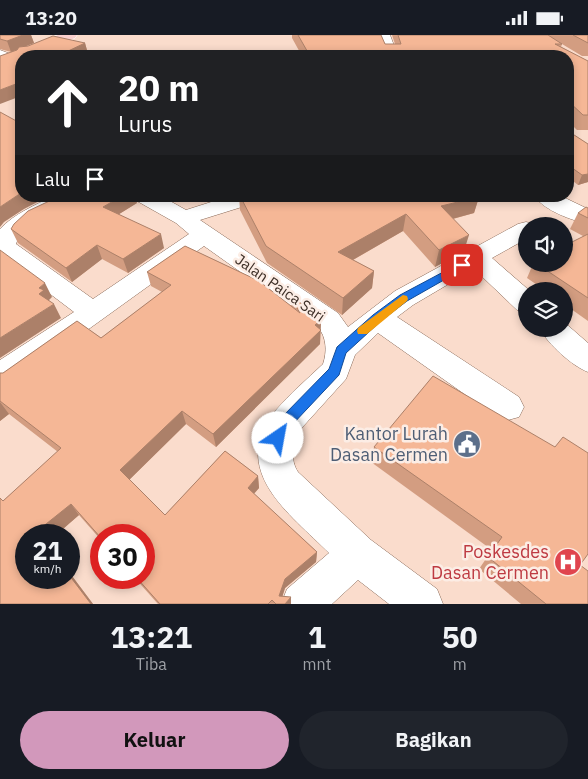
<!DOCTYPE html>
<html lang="id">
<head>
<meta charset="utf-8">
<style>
	:root { --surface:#171b24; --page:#20242c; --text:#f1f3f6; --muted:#9ea1a6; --accent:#d298bb }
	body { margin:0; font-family:"IBM Plex Sans",sans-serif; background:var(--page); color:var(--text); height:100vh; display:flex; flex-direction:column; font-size:19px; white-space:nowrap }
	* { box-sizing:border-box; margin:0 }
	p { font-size:16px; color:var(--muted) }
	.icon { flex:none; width:28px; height:28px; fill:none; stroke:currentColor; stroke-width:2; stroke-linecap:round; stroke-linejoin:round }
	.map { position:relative; height:569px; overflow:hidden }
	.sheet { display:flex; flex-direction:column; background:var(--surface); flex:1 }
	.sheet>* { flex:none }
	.guide { position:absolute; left:15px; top:15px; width:559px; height:152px; border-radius:20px; box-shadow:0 2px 8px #0003; background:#202124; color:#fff; overflow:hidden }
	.controls { position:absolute; left:518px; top:182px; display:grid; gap:10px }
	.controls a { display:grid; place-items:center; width:55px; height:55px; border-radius:50%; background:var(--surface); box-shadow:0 2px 8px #0003; font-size:25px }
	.speed { position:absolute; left:15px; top:489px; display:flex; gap:10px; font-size:25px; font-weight:700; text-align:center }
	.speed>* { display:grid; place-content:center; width:65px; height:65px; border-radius:50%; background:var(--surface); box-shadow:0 2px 8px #0003; line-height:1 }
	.speed small { font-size:12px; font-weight:400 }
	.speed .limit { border:8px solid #d22; background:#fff; color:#111 }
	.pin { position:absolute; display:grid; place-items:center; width:42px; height:42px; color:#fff; margin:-21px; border-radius:10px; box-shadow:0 2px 8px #0006 }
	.me { position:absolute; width:55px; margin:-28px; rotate:33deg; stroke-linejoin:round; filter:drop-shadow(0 0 4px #0008) }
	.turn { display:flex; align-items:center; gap:18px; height:105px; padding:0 20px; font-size:22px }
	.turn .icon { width:65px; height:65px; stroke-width:2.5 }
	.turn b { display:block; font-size:35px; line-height:42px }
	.then { display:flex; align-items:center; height:48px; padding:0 20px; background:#0003; gap:10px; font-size:19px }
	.eta { display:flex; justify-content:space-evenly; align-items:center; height:85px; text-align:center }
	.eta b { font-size:30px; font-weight:700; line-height:35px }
	.action { display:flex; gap:10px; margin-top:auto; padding:10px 20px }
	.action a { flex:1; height:58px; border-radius:30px; background:var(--accent); color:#111; font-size:20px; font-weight:700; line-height:58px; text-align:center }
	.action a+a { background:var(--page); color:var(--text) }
	.status { display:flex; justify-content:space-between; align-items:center; height:35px; padding:0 25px; background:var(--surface); direction:ltr }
	.status svg { height:14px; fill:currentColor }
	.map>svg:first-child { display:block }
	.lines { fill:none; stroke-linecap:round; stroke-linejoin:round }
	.minor-casing { stroke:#886856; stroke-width:1 }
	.major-casing { stroke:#fff; stroke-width:1 }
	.minor { fill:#fff; fill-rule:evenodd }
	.major { fill:#fad0ce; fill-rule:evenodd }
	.wall { fill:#d39d81 }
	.shaded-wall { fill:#ac8069 }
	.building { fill:#f5b796; stroke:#ac8069 }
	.route { fill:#1a73e8; stroke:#114b97 }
	.slow { fill:#f59e0b }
	.labels { text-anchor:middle; stroke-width:5; stroke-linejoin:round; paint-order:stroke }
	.street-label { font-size:15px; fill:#3c2e26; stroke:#fcede5 }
	.near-service-label { font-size:18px; fill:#4e5e75; stroke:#fcede5; text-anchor:end }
	.near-health-label { font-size:18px; fill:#be3a42; stroke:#fcede5; text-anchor:end }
</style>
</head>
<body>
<div class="status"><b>13:20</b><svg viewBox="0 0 49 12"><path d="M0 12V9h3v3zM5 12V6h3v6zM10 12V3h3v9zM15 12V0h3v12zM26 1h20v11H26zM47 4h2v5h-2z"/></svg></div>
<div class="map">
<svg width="588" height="569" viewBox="0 0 588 569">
	<rect width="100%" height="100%" fill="#fadccc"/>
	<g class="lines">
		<g class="minor-casing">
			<path id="minor" d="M376 0H390L398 21H384Z
				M0 15 16 21 18 24 16 27 11 28 0 24Z
				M54 161H82L79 166C60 175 22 188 16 209L93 264 189 199 176 188 137 166 134 161H161L186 175 230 161H264L261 166 200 185 338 278 348 292 395 256 518 189 526 187 534 189 536 191H526V204L492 223 530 256H526V277L517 275 474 234 413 270 397 282 519 362 524 372 519 382 508 385 497 382 378 298 355 320 346 344 299 396C292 409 290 425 298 437L371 505 437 554 443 569H389L358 545 332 569H281L287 554 329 518C290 479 227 435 276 375 290 359 307 344 323 329 327 317 327 303 318 292L204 211 11 350 0 353V325L74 277 0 221V194C14 179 35 170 54 161Z
				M534 161H561L588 174V189C571 185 545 176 534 161Z
				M564 287 588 308V337C572 331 548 309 540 294H564Z"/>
		</g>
		<g class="major-casing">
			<path id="major" d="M58 0H77L75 3 31 21H21V25L0 33V24Z"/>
		</g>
		<use href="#minor" class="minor"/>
		<use href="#major" class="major"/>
	</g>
	<path class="wall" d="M0 0H31L34 8 25 11 85 8 88 19 87 20 17 15H18L11 17 0 14Z
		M292 0H381L385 9H395L392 0H588V21H582L562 9 561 12 588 26V95H577L568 86V21H302L292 3Z
		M568 96 588 109V147L578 150 568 142Z
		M239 161H478L479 162 474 178 453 184 464 216 435 232 403 196 353 225 374 236 372 253 342 280 267 228 240 175Z
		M137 168 119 179 164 213 128 238 102 224 72 247 18 208 11 194Z
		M588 173V286L564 269V256H546L527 243 533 229H564L583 201 570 194 578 178Z
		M185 211 259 246 291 271 290 261 317 279 321 285 320 309 216 412 186 389 129 445 165 480 225 416 258 441 259 453 254 459 317 517 316 527 285 553 282 562H291V569H158L134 542H144V500H101V505L79 480 56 500H26V542H69V537L93 569H0V463L3 466 58 417 9 379 0 386V338H3L77 286 101 303 162 257 151 251 147 237Z
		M374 412 580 530 588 569H521L479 534 492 515 371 427Z"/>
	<path class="shaded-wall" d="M23 0H31L34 8 11 17 7 6Z
		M85 8 88 19 84 21 64 18Z
		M21 47V61L0 69V55Z
		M20 88 21 90V102L15 89Z
		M588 139V147L578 150 582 140Z
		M21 158V161H49L24 174 4 187 0 192V172Z
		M122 161H135L137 168 108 186 103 172Z
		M479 162 474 178 437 188 441 171Z
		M406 179 403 196 337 234 338 217Z
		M161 199 164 213 128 238 123 224Z
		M469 200 464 216 435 232 439 215Z
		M97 210 102 224 72 247 66 233Z
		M374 236 372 253 342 280 343 263Z
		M45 248 52 262 49 265 51 270 39 259V253Z
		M54 269 61 283 0 323V303Z
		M321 285 320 309 216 412 213 399 315 290Z
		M0 367 9 379 0 386Z
		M182 376 186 389 126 448 120 435Z
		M258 441 259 453 249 464 248 453Z
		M71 469 79 480 56 500H38L36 497Z
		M317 517 316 527 285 553 280 569 279 561 285 544Z
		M69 537 93 569H91L69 540Z
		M291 562V569H285Z"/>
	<path class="building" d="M0 0H23L7 6 0 4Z
		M298 0H381L385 9H401L398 0H548L562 9H555L588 26V80H583L568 66V21H310Z
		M573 0H588V8Z
		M53 1 85 8 64 18 89 20 86 21H21V47L0 55V21L17 15 19 12 28 11Z
		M0 77 20 88 15 89 21 92V158L0 172Z
		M568 96 588 109V139L582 140 568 130Z
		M60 161H122L103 172 161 199 123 224 97 210 66 233 11 194 14 189 28 176Z
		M240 161H478L479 162 441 171 469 200 439 215 406 179 338 217 374 236 343 263 266 211Z
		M586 172 588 173V183L578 178Z
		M588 199V263L537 229H564V211Z
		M185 211 259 246 300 278 290 261 317 279 321 285 315 290 321 295 213 399 182 376 120 435 165 480 225 416 258 441 248 453 317 517 285 544 279 561 291 562 285 569H276L272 565 268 569H160L136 542H144V500H101V503L71 469 36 497 38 500H26V542H69V540L91 569H0V463L3 466 61 413 0 366V338H3L77 286 101 303 171 250 147 237Z
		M0 215 45 248 39 253 44 255 39 259 54 269 0 303Z
		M433 341 555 412 563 402 588 418V519L580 530 588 536V569H546L488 522 502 502 374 412Z"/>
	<path class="route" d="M462 227 467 230 465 233 407 266 381 286 346 318 339 340 291 391 282 407 278 409 273 407 271 403 282 382 329 334 337 312 373 280 400 260Z"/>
	<path class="slow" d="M403 260 407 261 408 264 407 266 367 299H358L357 296 358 293Z"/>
	<defs>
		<g id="civic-disc" transform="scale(1.4375)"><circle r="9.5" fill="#5c6f8a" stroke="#fcede5"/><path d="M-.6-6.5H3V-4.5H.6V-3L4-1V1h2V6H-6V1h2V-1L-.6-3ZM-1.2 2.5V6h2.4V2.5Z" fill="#fff"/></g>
		<g id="hospital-disc" transform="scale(1.4375)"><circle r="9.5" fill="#e0444e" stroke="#fcede5"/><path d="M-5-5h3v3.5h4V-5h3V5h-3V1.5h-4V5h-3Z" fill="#fff"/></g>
	</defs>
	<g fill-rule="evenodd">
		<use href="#civic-disc" x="467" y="409"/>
		<use href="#hospital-disc" x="568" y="527"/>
	</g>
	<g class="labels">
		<g class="street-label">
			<text transform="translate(280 253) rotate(35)" y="5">Jalan Paica Sari</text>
		</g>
		<g class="near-service-label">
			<text x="448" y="405">Kantor Lurah<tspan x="448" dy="21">Dasan Cermen</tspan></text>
		</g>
		<g class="near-health-label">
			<text x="549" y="523">Poskesdes<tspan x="549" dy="21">Dasan Cermen</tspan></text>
		</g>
	</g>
</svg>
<div class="controls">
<a><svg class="icon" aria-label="sound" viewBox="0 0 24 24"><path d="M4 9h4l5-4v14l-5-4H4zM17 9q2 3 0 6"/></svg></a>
<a><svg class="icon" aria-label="layers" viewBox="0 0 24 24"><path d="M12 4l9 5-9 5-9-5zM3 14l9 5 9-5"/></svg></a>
</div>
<div class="speed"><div>21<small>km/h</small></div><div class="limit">30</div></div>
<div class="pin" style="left:462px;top:230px;background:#d93025"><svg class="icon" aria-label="arrive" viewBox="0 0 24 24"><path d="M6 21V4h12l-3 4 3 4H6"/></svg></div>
<svg class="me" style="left:278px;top:403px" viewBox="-20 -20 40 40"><circle r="19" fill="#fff"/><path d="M0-13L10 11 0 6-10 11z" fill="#1a73e8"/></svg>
<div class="guide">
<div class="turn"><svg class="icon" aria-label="ahead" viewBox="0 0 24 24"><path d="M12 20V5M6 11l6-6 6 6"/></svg><div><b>20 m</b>Lurus</div></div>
<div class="then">Lalu<svg class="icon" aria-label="arrive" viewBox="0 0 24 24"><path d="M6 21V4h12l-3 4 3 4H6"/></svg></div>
</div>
</div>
<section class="sheet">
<div class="eta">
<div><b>13:21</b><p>Tiba</p></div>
<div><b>1</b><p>mnt</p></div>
<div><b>50</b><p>m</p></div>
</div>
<div class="action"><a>Keluar</a><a>Bagikan</a></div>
</section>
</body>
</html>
